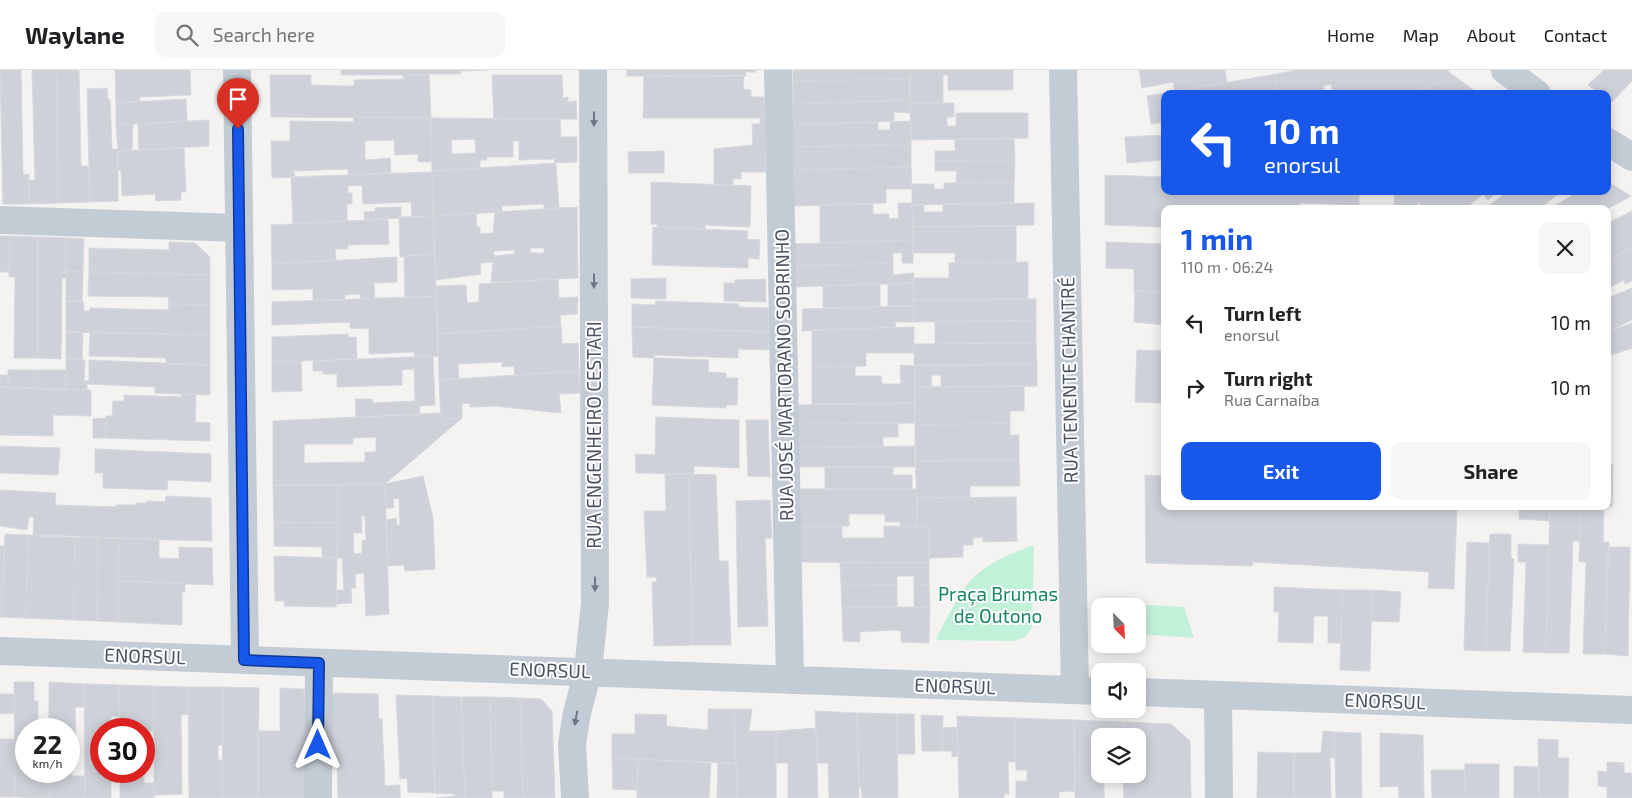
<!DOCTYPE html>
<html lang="en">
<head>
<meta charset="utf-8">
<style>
	:root { --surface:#fff; --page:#f6f6f6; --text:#202124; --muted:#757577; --line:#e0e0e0; --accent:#1758ea }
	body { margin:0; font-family:"Exo 2",sans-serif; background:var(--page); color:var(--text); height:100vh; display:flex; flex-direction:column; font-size:19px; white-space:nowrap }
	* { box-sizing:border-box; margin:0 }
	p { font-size:16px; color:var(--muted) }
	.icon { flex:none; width:28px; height:28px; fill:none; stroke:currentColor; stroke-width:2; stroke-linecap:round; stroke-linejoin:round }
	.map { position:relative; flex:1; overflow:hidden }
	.drawer { position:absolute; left:1161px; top:135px; width:450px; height:305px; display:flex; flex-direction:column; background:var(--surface); border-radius:10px; box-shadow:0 2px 12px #0003 }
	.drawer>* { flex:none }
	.banner { position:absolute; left:1161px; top:20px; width:450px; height:105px; border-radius:10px; box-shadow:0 2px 12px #0003; background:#1758ea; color:#fff; overflow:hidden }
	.needle { width:32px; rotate:156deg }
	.tools { position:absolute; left:1091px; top:528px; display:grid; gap:10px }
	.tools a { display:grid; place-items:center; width:55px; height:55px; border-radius:10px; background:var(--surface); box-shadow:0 2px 12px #0003; font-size:25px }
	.speed { position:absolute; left:15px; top:648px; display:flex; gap:10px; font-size:25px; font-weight:700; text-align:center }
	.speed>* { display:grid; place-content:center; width:65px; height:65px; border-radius:50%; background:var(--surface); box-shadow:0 2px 12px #0003; line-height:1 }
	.speed small { font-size:12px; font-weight:400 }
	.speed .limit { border:8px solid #d22; background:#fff; color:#111 }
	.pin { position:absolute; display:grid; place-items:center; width:42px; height:42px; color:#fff; margin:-51px -21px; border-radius:50% 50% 50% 0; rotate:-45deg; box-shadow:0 0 5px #0007 }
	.pin .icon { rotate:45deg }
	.me { position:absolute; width:55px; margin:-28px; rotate:0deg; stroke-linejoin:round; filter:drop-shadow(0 0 4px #0008) }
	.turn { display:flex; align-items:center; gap:18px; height:105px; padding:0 20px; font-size:22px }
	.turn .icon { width:65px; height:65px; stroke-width:2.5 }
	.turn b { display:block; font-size:35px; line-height:42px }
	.round { display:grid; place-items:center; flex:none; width:52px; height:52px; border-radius:10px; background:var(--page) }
	.summary { display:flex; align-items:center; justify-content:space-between; height:85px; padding:0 20px }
	h1 { font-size:30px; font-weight:700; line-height:38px; color:var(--accent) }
	.button { display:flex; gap:10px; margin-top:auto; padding:10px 20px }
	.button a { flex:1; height:58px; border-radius:10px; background:var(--accent); color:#fff; font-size:20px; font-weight:700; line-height:58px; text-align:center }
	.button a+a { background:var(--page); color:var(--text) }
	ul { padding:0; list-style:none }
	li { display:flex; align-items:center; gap:15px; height:65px; padding:0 20px }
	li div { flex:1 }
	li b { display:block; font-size:19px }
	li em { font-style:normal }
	header { display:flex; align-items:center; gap:30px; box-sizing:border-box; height:70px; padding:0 25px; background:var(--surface); border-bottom:1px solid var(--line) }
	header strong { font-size:24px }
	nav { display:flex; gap:28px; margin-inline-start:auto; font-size:18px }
	.search { width:350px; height:45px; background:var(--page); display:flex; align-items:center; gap:12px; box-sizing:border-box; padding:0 18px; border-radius:10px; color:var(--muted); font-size:19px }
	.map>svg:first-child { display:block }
	.green { fill:#c2f1da }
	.building { fill:#ced1d8; stroke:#d6d8de; fill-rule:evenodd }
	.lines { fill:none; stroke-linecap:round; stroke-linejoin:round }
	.minor { stroke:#c3cbd4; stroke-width:28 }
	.oneway { fill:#6e7784 }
	.route-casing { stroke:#0f3998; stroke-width:12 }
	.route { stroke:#1758ea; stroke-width:9 }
	.labels { text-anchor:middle; stroke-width:4; stroke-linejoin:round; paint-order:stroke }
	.street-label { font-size:19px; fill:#495361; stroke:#fff }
	.park-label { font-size:19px; fill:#16865c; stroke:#fff }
</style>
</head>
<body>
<header>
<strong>Waylane</strong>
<div class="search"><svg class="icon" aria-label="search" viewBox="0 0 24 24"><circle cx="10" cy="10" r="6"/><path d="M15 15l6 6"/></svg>Search here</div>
<nav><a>Home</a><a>Map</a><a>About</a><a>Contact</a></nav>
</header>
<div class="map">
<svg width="1632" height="728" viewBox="0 0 1632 728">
	<rect width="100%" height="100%" fill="#f5f3f2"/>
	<path class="green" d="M1034 475 1032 557 1025 567 1014 571 936 570C946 550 959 521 975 506 992 491 1014 482 1034 475Z
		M1134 534 1184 537 1194 568 1138 564V536Z"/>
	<path class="building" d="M0 0H21L23 105 29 104V134H3Z
		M32 0H56L58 133 29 134V110H35Z
		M56 0H79L81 96H88L90 132 58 133Z
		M115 0H190L191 25 139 27 140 31 116 33Z
		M341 0H429V5H341Z
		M429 0H487L461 1V4H429Z
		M627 0H756V2H745L746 6H627Z
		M793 0H910V9L793 11Z
		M910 0H1013V20H948V5H943V33H910Z
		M1139 0H1225L1227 12 1175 21 1173 12 1142 18Z
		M1297 0H1447L1453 5 1414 24H1333L1331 14 1323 16 1324 21 1312 24H1277L1276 4Z
		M1604 0H1632V11L1612 32 1608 28V24H1601L1588 15Z
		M1276 4 1277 24H1165V52L1151 54 1147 26Z
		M270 5H311V15L341 16H354V10L404 9 403 5H429L431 48 271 47Z
		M492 5H562L563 28 568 27V32L576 31 577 49H494Z
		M744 5 743 19 751 20V27H764L765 48H643L644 6Z
		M1453 5 1479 24H1414L1416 23Z
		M910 9V30L793 34V11Z
		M107 18 108 30 110 29 112 79H117L118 81V131L90 132 87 19Z
		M186 29 187 51 116 55V33Z
		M910 30 911 43 894 42V51L793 55V34Z
		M910 33H954V47H947V56H956V43H1028V68L911 70Z
		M354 47 431 48 432 92H418V84L395 85 394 70 365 71V90L390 88 391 103 348 105V99L294 101 295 107 272 108 271 71H290V51L353 52Z
		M431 48 560 49 561 67H577V92L554 93 555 89 519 90V71H513V87H486L487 90H480V98L432 101ZM475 69 476 83 452 84 451 70Z
		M760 48H765L766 102H741V109H733V115L714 114V79L753 75 752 54H760Z
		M209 50V76L139 80 138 54Z
		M911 51V74L793 77V55L878 52V60H890V52Z
		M133 54 132 80 118 81 116 55Z
		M1165 65V90L1127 93 1125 67Z
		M955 69H1014L1015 90 935 91V81H955Z
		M911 74V97L794 100 793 77Z
		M184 78 186 122H181V130L156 131 155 124 122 126 121 100H118V81Z
		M664 81V103H629L628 82Z
		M1015 90 1014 112 956 113 957 101H935V91Z
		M556 93 559 138 544 139V134L502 136V142L433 146 432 101Z
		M911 97 912 119H886V133L794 136V100Z
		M432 102 433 146 412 147 411 132 363 134 362 115 348 116V123H352V134H347V151L293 154 291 107Z
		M1105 105 1165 107V121H1359V135L1300 133V139H1165V157L1105 155Z
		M651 112 751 116 750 157 705 155V159L657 157V154H651Z
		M1014 112V133L912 135V114H934V119H944V113Z
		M1608 112 1631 126 1607 139H1549L1580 121H1608Z
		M1395 121H1497L1488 130 1483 124 1465 139H1424L1418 131V139H1394Z
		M1509 121H1562L1539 139H1484Z
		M898 133H912L913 170 820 173V135L873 134V144H889V149L899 148Z
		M1034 133V155L913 157 912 135 924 134V142H943V134Z
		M401 137V148L365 150 364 142 375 141V138Z
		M577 137 578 208 491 212 493 192 480 193 481 204 436 210 433 146 476 143 477 158 480 157V164L493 163 495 142ZM530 178H544V183H531ZM514 180 515 184 494 186V181Z
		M1632 141V178L1608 190V153Z
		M433 146 435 184 400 187 399 147Z
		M388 149 389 174 348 175V179H335L336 190 272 194 271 155Z
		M1016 156V192L955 193V183H913V157Z
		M653 157 748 161 747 169 760 170 759 189 748 188V198L652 195Z
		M0 166H10V202H0Z
		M10 166 38 167V288H14L15 207H9Z
		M38 167 66 168V208H62L61 289 38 288Z
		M66 168 84 169 83 202 66 201Z
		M913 170V193H902V183H893V193L791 196V174Z
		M169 172 195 173 210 187V205L89 202V178L169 180Z
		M1106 172 1165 174V222L1134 221V199L1106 198Z
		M1632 178V211L1625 214 1624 210 1608 218V190Z
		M435 184 436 226 405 228 404 186Z
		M397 187V212L374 213 375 229H361L360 224 345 225V230L313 231V219L272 220V194Z
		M1016 192H1028V229L914 230V208H949V193Z
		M893 193V205L914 203 913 213 791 217V196Z
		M66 201 83 202 82 231H66Z
		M89 202 210 205V235L169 234 168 227 88 226Z
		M666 208V229L631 228V209Z
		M558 209 559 228 578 227 577 244 560 245 561 256 438 264 436 216 466 215 467 233 479 232V214Z
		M765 209 766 232 724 231V213H735V210Z
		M913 213 914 236H888V214Z
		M880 214V237L823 238V216Z
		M1632 218V250L1608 262V228Z
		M1135 221 1165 222V255L1134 252Z
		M436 226 438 286 415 287 414 282 369 284V259L350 258V252L272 255V232Z
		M1036 229V250L914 252V230Z
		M66 231H83L84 241H90V238L168 240 169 234 210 235V265L66 262Z
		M656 231 739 234V237L768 238 769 262 632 257V234L655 235Z
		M914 236V252H895L896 257 802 261 803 239Z
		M1036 250V273L935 274V252Z
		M1632 253V278L1608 286V262Z
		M561 256 562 274 578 273 579 301 515 305 514 296 502 297V292L458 294 459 309 439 310 438 264Z
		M632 257 769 262V280L738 279V288L654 285V288L633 287Z
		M914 257V283H866V296L812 297V260Z
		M66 262H83L82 290 66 289Z
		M90 262 210 265V295L166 294V288L89 286Z
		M348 264V267H356L357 289 272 292V267Z
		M1036 273 1037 294 914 295V274Z
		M1137 280 1165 281V333L1135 332Z
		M433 286 435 335 419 336 420 345 356 347 355 329H372L373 333 415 331 414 299 402 300V315L337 317V304H323V301H313V291Z
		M654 288 709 290 708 302 726 303V308H738L737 335H726V338L652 335Z
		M66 289 85 290 84 311H89V290L210 295V325L155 323V317L87 314V320H66Z
		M301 291 302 321 272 322V292Z
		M1037 294V316L941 317V305H931L932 318 915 317V296Z
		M900 295 915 296V333L812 334V297L855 296V306H881L882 314H901Z
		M8 300H38L37 319 8 317Z
		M38 300H66V320L37 319Z
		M579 301 580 323 559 324 561 343 494 336 470 337 469 333 462 334V348L441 350 439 310Z
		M0 305H9L8 317H0Z
		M1024 316V341H1010V353L915 355V317Z
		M0 317 91 320V346L53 345V366L0 365Z
		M181 324 196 325 195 352 210 353V371L106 368V346H112L113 331H124V325L181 327Z
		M915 333V353L793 354V335Z
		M440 343 441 350 462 348 385 414 273 415V351ZM376 367V382H365V392L304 393V374H353V368Z
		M656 347 739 350V398L694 396V404L636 403 635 384 655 385Z
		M106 348V368H93V349Z
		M746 350H768L770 407 748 406Z
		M898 353V367H883V376L794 378 793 354Z
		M1010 353V365H1019V390L915 391V355Z
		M0 376 60 378 58 405 0 403Z
		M916 376V397H794V378Z
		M95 379 211 384V412L168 410 167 420 103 418V403H95Z
		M1019 390 1020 416H970V428H917L915 391Z
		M1608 394H1613L1612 436H1584H1608Z
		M825 397H893V405H912V419L825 420Z
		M665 404H688L693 575 654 576 652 512H657L656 507H647L644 441H666Z
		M688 404 716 405 719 491H728L731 575H693Z
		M1145 405 1165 406V436H1457L1454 519 1428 518 1429 502 1253 492 1252 496 1146 493Z
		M423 406 433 448 435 499 405 501 404 495 388 496 386 450 396 448 397 455H400L399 428 393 429 394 438H386L385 414Z
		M385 414 389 544 366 546 364 503 355 504 356 518H351L352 533 336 534 337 520H344L342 488H337L338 415ZM361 446H365L366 470 362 471V483L354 484 353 463H362Z
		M273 415H338V453L274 452Z
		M795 419H916L917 456 900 457V452H885V444H849V456L796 457Z
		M0 420 56 423 55 435 116 437V435H136V433H146L147 431 165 432 166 426 211 428 212 471 33 466 34 447H29L27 460 0 456Z
		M1016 427 1017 471 983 472V467L973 468V475H963V487L929 488V457L917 456V428Z
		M770 430 772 468H765L768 556 738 557 736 431Z
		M1519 436H1577H1550V451L1519 449Z
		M1550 436H1580V471H1573L1569 583H1546Z
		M1580 436H1604L1603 472H1609L1605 584H1583L1586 492H1579Z
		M274 452 338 453 337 488 322 487V477L274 476Z
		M842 456V468H884V456L929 457V493L800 492 799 457Z
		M5 464 28 465 26 548 2 547Z
		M1490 464H1511V488L1514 489 1510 581H1486Z
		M28 465 75 466 74 550 26 548Z
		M75 466 98 467 97 551 74 550Z
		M98 467 119 468 118 552 97 551Z
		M119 468 159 469V488L179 489V477L212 478 213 515 118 511Z
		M1467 472 1489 473 1486 581 1464 580Z
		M1518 474 1549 475 1546 583 1523 582 1526 492H1518Z
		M0 476H4L2 547H0Z
		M1608 477H1630L1628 586 1605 584Z
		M274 486 337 488 336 537 284 536 285 531H275Z
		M840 492 929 493V515L914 514V506H897V515L841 514Z
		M118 511 185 513V522H182V555L118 552Z
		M841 514 897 515V537H842Z
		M914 514 929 515 930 537H914Z
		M1274 517 1342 520 1341 573H1328V546H1314L1313 573 1278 572 1279 542H1274Z
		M1342 520H1372L1370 601 1340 600Z
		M1372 520 1401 522 1399 552 1371 551Z
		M842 537H930L929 573 901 572V561L895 560 860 562V572L843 571Z
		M14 612H34V631H38V659H26V701H49L50 728 15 727Z
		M49 612 84 614 85 637H75L76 693H72V706H85V728H50L49 701H69V659H49Z
		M84 614 119 615 120 647 111 646V659H101V701H111V728H85Z
		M119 615 154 616V661H144V713H154V728H120V701H144V659H120Z
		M154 616 188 617V644L181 645 182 724 154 725Z
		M188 617H223V675H218V690H222V728H189Z
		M223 617 259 618 258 728H222Z
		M280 618 304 619 307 723 306 728H258V661H280Z
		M330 623 378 624 379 649H382L385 716 400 715V728H338L337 689H331Z
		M0 624H14V643L0 644Z
		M396 625 432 626 435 723 408 722 407 708 400 709Z
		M432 626 461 627 465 728H436L455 726V724L435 723Z
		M461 627H490L492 728H465Z
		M490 627 520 628 523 728H504V721H492Z
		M520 628 541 629 552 641 555 728H523Z
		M708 639H734L736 693 612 688V664H635V644L667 645 666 656 708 660Z
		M734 639H752L749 661H776V728H737Z
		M815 641 857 643 859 728H829L828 693H817Z
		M857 643 897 644 898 728H862L861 717H859Z
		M897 644H914L915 684H897Z
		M921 645 943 646 942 681H922Z
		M957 646 1015 648V692H1008L1009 724H1004V728H959Z
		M1015 648 1074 650 1075 721 1059 722V728H1016V711H1027V700H1016Z
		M1074 650 1123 652V666H1100V704H1104V728H1075Z
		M1123 652 1171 654 1190 671 1191 728H1124L1123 704H1138V666H1123Z
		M957 657 958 686 952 687V681H942V658Z
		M816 658 818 728H788V693H776V661Z
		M1323 661 1334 662 1335 687 1330 688 1331 728H1294V683H1321Z
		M1334 662 1361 663 1362 728H1336Z
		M1380 663 1423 665 1424 728H1399L1398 716 1380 717Z
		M0 669H14L15 727H0Z
		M1538 669 1558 670V688H1569L1568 728H1539Z
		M1258 682 1294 683V728H1257Z
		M612 688 638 689 637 720 613 719Z
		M638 689 711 693 709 728H637Z
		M1607 692 1624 693V703H1632V728H1607V717L1598 716V701L1607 702Z
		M718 693H736L737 728H717Z
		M1465 694H1499V728H1464Z
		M1514 696 1539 697V728H1514Z
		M1431 700H1464V728H1432Z"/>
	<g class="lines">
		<path class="minor" d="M237 0 245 590
			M778 0 790 610
			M1063 0 1075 620
			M1505 0 1537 24
			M1608 72 1632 87
			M0 150 239 158
			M0 581 1100 621
			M1138 622 1632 640
			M1218 625 1219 728
			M318 728 319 593
			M575 728 572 674 577 643 588 601 595 533 593 0"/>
	</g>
	<defs><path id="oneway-solid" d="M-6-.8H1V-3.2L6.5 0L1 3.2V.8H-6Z" transform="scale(1.25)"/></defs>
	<g class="oneway">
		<use href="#oneway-solid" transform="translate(594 49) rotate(90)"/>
		<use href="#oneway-solid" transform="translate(594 211) rotate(90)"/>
		<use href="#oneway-solid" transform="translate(595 514) rotate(90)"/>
		<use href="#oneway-solid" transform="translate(576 648) rotate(100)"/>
	</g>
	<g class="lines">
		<g class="route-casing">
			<path id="route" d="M238 59 244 590 319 593 318 675"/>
		</g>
		<use href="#route" class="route"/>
	</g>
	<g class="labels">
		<g class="street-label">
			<text transform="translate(784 305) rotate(-91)" y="7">RUA JOSÉ MARTORANO SOBRINHO</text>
			<text transform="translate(1069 310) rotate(-91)" y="7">RUA TENENTE CHANTRÉ</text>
			<text transform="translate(594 365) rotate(-90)" y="7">RUA ENGENHEIRO CESTARI</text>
			<text transform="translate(145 586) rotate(2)" y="7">ENORSUL</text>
			<text transform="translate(550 600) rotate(2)" y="7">ENORSUL</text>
			<text transform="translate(955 616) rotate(2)" y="7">ENORSUL</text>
			<text transform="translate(1385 631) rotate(2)" y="7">ENORSUL</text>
		</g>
		<g class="park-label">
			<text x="998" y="531">Praça Brumas<tspan x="998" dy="22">de Outono</tspan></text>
		</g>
	</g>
</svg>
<div class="tools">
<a><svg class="needle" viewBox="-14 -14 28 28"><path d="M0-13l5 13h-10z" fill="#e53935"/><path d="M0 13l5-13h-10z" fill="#757577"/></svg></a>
<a><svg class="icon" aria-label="sound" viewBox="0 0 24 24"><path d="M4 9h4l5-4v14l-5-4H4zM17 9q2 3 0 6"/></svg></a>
<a><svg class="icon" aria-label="layers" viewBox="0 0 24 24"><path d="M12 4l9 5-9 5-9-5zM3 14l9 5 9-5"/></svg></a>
</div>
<div class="speed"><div>22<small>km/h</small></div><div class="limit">30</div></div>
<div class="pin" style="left:238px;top:59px;background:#d93025"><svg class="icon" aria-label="arrive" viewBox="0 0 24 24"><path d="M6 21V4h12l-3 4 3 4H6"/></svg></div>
<svg class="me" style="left:318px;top:675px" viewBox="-20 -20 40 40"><path d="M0-17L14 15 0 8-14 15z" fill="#1758ea" stroke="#fff" stroke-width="4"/></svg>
<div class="banner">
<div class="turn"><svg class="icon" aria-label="left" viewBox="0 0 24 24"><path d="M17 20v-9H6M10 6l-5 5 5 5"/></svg><div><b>10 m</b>enorsul</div></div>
</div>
<section class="drawer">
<div class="summary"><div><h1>1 min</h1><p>110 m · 06:24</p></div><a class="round"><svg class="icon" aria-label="close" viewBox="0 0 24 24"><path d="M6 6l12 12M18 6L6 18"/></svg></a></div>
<ul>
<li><svg class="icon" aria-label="left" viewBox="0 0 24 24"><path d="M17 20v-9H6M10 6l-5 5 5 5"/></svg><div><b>Turn left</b><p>enorsul</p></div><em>10 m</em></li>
<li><svg class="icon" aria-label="right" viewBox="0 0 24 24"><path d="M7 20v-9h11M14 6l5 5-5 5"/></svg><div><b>Turn right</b><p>Rua Carnaíba</p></div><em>10 m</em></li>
</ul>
<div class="button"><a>Exit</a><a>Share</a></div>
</section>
</div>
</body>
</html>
